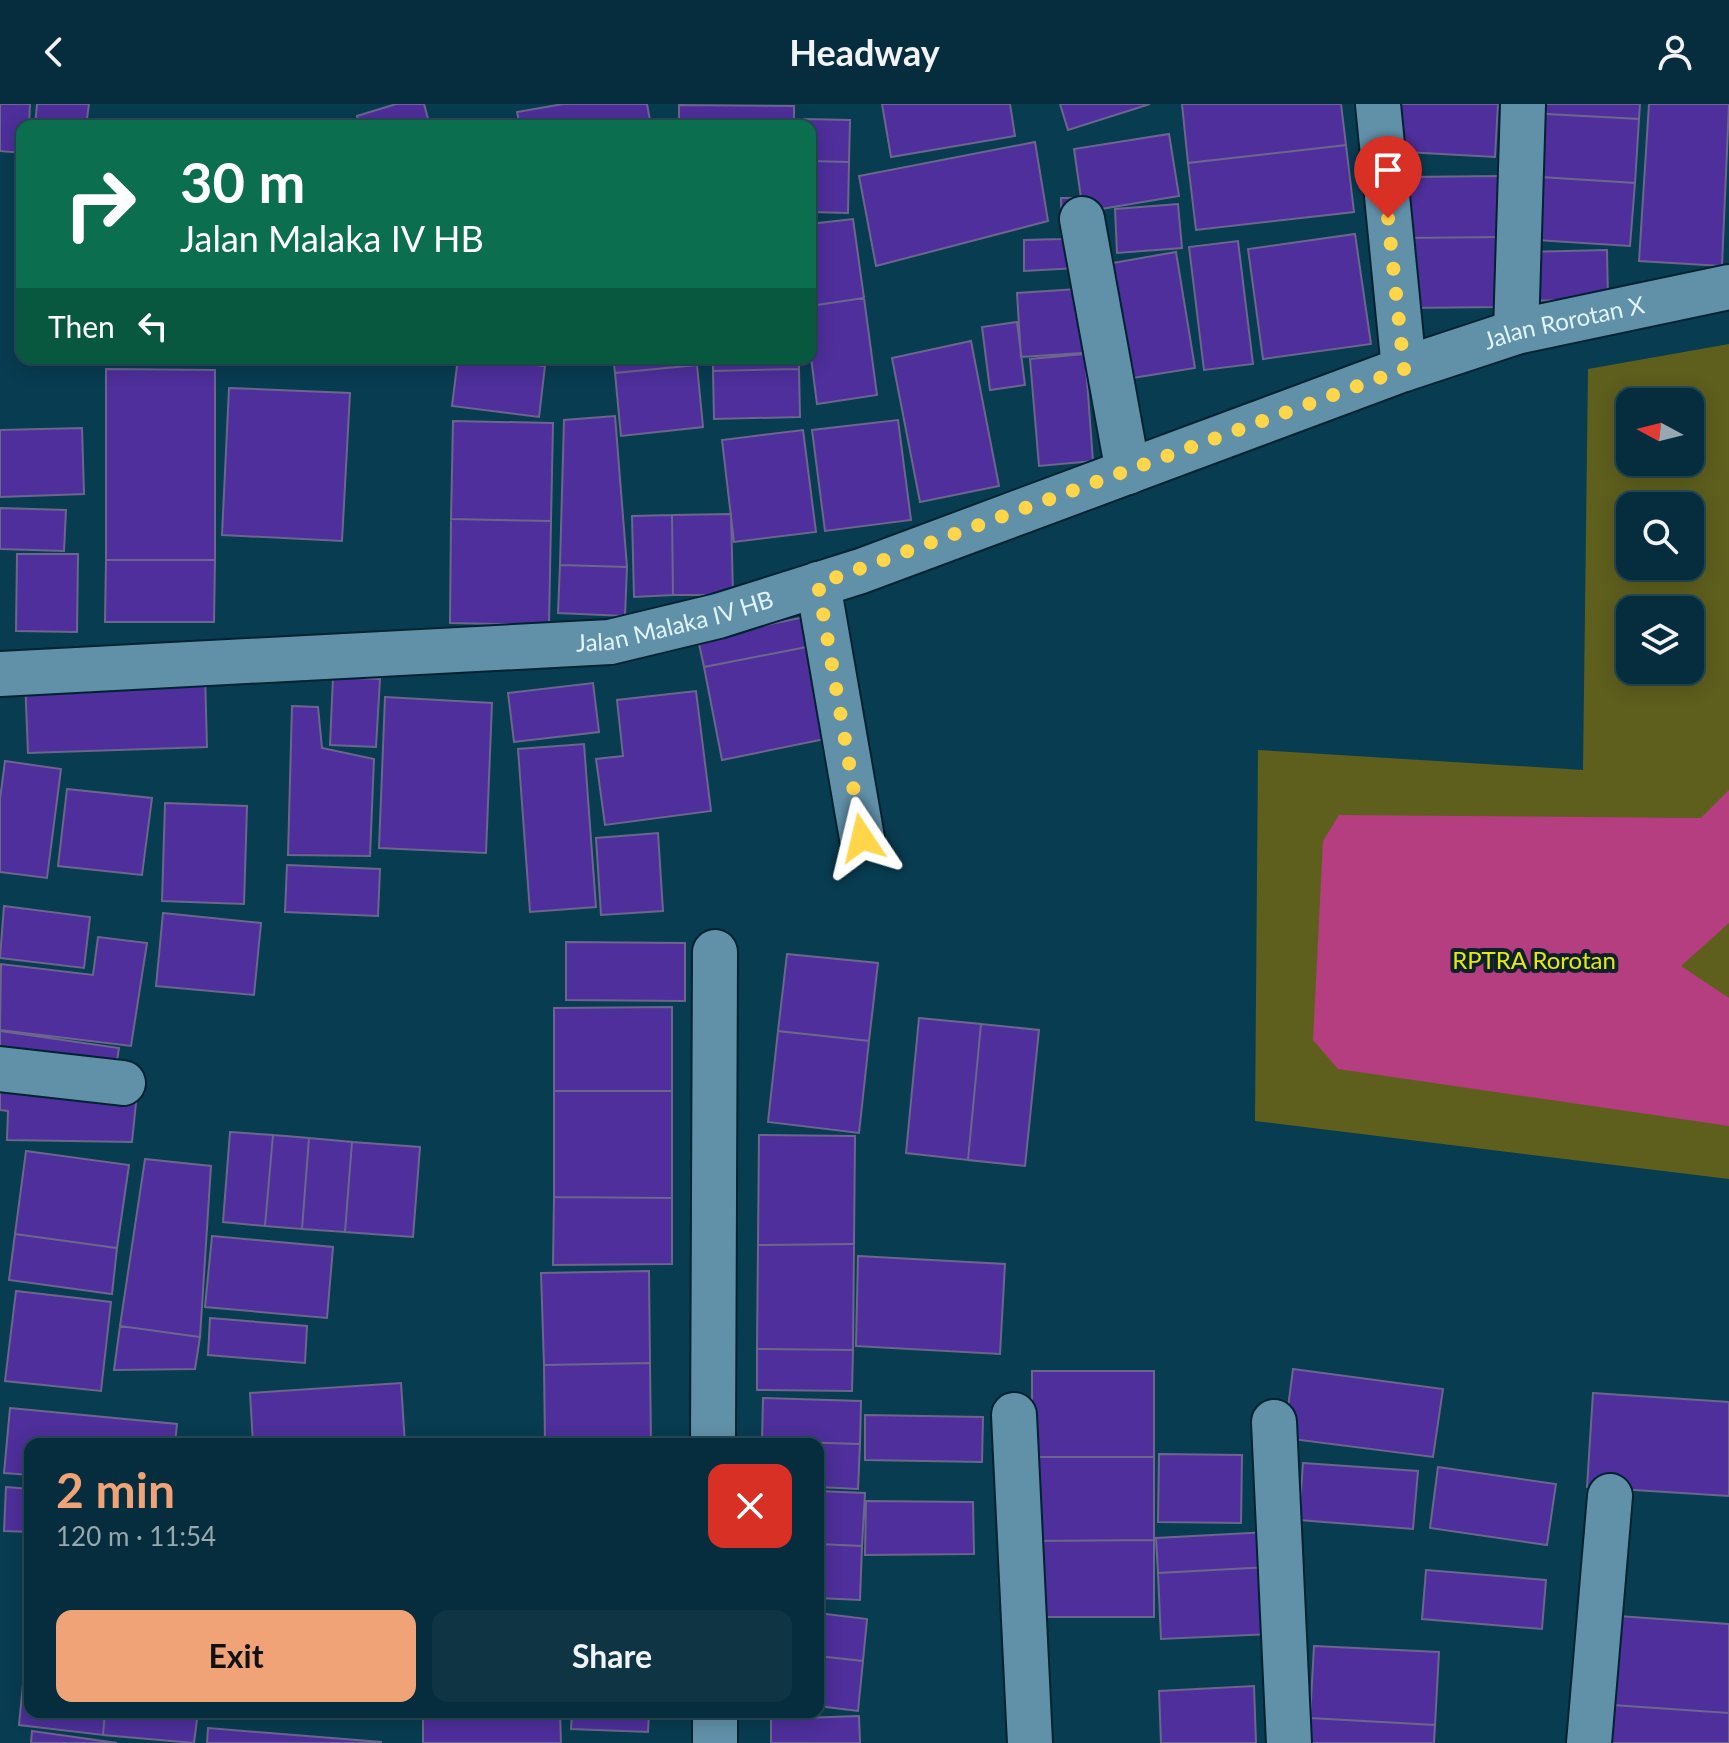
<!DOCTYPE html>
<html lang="en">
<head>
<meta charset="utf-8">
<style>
	:root { --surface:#062d3d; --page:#0f3544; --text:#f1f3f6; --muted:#98a8b0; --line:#274957; --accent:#efa377 }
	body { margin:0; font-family:Lato,sans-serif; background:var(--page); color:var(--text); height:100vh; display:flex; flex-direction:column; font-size:30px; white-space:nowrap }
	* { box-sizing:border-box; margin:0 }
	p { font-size:26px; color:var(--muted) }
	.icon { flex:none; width:44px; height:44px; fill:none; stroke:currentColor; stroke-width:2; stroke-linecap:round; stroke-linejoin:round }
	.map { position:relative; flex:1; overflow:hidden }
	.side { position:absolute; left:24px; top:1334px; width:800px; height:280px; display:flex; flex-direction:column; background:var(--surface); border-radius:16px; box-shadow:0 4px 20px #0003,0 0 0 2px var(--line) }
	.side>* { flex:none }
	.guide { position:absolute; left:16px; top:16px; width:800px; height:244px; border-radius:16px; box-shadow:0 4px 20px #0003,0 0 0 2px var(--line); background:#0b6e4f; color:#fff; overflow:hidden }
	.needle { width:52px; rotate:277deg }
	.controls { position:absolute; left:1616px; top:284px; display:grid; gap:16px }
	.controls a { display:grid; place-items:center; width:88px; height:88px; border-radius:16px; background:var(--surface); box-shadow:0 4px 20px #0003,0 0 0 2px var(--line); font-size:40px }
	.pin { position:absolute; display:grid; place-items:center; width:68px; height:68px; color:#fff; margin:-82px -34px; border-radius:50% 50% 50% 0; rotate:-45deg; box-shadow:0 0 8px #0007 }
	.pin .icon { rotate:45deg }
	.me { position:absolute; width:88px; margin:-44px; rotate:350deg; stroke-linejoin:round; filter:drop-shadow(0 0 6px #0008) }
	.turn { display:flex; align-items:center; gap:28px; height:168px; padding:0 32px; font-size:36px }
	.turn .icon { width:104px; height:104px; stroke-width:2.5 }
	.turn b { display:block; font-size:56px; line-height:68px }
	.then { display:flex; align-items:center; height:76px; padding:0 32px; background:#0003; gap:16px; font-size:30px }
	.round { display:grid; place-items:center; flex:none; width:84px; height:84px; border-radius:16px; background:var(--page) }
	.summary { display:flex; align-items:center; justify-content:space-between; height:136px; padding:0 32px }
	h1 { font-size:48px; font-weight:700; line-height:60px; color:var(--accent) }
	.button { display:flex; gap:16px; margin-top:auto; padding:16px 32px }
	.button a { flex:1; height:92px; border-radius:16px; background:var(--accent); color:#111; font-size:32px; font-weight:700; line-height:92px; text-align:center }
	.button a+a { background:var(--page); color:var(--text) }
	header { display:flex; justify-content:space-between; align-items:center; height:104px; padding:0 32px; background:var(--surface); font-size:36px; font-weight:700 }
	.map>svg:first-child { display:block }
	.green { fill:#5e5f1d; fill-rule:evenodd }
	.water { fill:#b43e7f }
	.building { fill:#4e2f9b; stroke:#6c668e; stroke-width:2 }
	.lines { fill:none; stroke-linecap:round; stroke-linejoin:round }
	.minor-casing { stroke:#002231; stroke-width:48 }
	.minor { stroke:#6191a9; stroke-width:44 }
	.route { stroke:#ffd54a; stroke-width:14; stroke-dasharray:0 25.2 }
	.labels { text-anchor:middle; stroke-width:8; stroke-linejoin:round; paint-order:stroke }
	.street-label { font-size:24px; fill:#e1f4ff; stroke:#0d212a }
	.park-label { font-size:24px; fill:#e7e90c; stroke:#0d212a }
</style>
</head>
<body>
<header><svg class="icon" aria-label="back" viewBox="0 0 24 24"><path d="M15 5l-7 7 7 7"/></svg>Headway<svg class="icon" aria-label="person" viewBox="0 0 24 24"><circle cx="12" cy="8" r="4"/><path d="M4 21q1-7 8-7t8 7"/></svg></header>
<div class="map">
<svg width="1729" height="1639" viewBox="0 0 1729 1639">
	<rect width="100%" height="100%" fill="#083c51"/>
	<path class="green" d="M1729 240V1075L1255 1017 1258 646 1583 666 1588 265ZM1630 298H1690V358H1630ZM1630 402H1690V462H1630ZM1630 506H1690V566H1630Z"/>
	<path class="water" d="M1729 686V819L1681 862 1729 894V1022L1338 965 1313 936 1323 737 1339 711 1701 714Z"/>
	<path class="building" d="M0 0H30L29 22H22V49L0 47Z
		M37 0H89L86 22H35Z
		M396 0H424L430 22H359L357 12Z
		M563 0H647L651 22H520L517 8Z
		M882 0H1010L1015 32 891 53Z
		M1060 0H1150L1068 26Z
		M1182 0H1341L1346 41 1188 59Z
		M1391 0H1498L1495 53 1388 47Z
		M1529 0H1640L1639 15 1528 9Z
		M1649 0H1729L1722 162 1639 157Z
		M679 1 794 2V22H679Z
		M1528 9 1639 15 1635 79 1525 72Z
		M804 15 850 16 849 58 810 57V22H804Z
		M1169 30 1179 92 1083 108 1074 45Z
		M1035 38 1048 117 876 162 859 72Z
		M1346 41 1354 108 1196 126 1188 59Z
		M810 57 849 58 848 109 810 108Z
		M1501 72 1502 133 1406 134 1405 73Z
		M1525 72 1635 79 1630 142 1520 135Z
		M1061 94H1077L1078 164 1024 167V136L1062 135Z
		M1178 100 1182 144 1117 149 1115 105Z
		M853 115 864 194 810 202V120Z
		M1355 130 1371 240 1263 255 1248 145Z
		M1502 133V203L1406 204V134Z
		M1238 137 1253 260 1204 266 1189 143Z
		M1607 146 1608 195 1525 197 1524 148Z
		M1176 148 1195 264 1126 275 1107 160Z
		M1093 184 1097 248 1021 253 1017 189Z
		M864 194 877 291 817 300 810 246V202Z
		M1017 218 1025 281 990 286 982 223Z
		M971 237 999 382 920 398 892 254Z
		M1085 250 1093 357 1039 362 1030 255Z
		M458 254 545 262 539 313 452 302Z
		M613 254H696L697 261 615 269Z
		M713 254H799V265L713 267Z
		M697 261 703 323 621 332 615 269Z
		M106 265 215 266V456H106Z
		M799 265 800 313 714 315 713 267Z
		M229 284 350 289 342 437 222 431Z
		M615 312 627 463 560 461 564 316Z
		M898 316 911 416 825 427 812 326Z
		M453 317 553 319 551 417 451 415Z
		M82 324 84 390 0 393V326Z
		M803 326 816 428 734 438 722 336Z
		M0 404 66 406 64 447 0 445Z
		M731 410 733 491H673L672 411Z
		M672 411 673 491 634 493 632 412Z
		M451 415 551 417 549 521 450 519Z
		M17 450H78L77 528 16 527Z
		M106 456H215L214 518H105Z
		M560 461 627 463 625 512 558 509Z
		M805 513 812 542 704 563 698 535Z
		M812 542 830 634 722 656 704 563Z
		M205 569 207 643 28 649 25 575Z
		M333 573 380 575 376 643 330 641Z
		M593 579 599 628 514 638 508 589Z
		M696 587 711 707 605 721 596 655 623 652 617 596Z
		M385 593 492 599 486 749 379 744Z
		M292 602 318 603 322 644 374 655 370 752 288 751Z
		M584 640 596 803 530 808 518 645Z
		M5 657 61 665 47 774 0 768V695Z
		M67 685 152 694 142 771 58 762Z
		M165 699 247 702 244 800 162 797Z
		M658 729 663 807 601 811 596 734Z
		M287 761 380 765 378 812 285 808Z
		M4 802 90 813 84 864 0 854Z
		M163 809 261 819 254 891 156 882Z
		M98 833 147 839 131 942 0 926 1 860 93 871Z
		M566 838 685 839V897L566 896Z
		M787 850 878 859 869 937 778 927Z
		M672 903V987H554V904Z
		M919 914 981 920 968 1056 906 1049Z
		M981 920 1039 926 1025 1062 968 1056Z
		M0 927 119 944 114 976 0 961Z
		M778 927 869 937 859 1029 768 1018Z
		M0 969 137 989 132 1038 7 1036 8 1007 0 1006Z
		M554 987H672V1094L554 1093Z
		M230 1028 273 1031 265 1122 223 1118Z
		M273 1031 309 1034 302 1125 265 1122Z
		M759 1031 855 1032 854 1140 758 1141Z
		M309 1034 352 1038 345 1128 302 1125Z
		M352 1038 420 1043 413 1133 345 1128Z
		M26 1047 129 1061 117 1144 15 1130Z
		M145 1055 211 1062 200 1233 120 1222Z
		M554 1093 672 1094V1160L553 1161Z
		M15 1130 117 1144 112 1190 9 1176Z
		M212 1132 333 1143 327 1214 205 1203Z
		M854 1140 853 1246 757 1245 758 1141Z
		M858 1152 1005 1160 1000 1250 856 1242Z
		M649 1167 650 1259 544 1261 541 1169Z
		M16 1187 111 1198 101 1287 5 1277Z
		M210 1214 307 1222 305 1259 208 1251Z
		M120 1222 200 1233 195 1265 114 1266Z
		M757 1245 853 1246 852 1287 757 1286Z
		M650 1259 651 1340H545L544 1261Z
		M1293 1265 1443 1285 1433 1353 1284 1334Z
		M1032 1267H1154V1353H1032Z
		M401 1279 405 1340H253L250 1289Z
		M1593 1289 1729 1298V1392L1587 1383Z
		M763 1294 861 1297 860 1340 762 1337Z
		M10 1304 177 1320 175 1340H30V1371L4 1369Z
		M865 1311 983 1313 982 1358 865 1356Z
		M762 1337 860 1340 858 1385 818 1383V1340H762Z
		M1159 1350 1242 1351 1241 1419 1158 1418Z
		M1032 1353H1154V1436L1031 1437Z
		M1303 1359 1418 1367 1413 1425 1299 1416Z
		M1438 1363 1556 1380 1547 1441 1430 1424Z
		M6 1383 30 1385V1428L4 1427Z
		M818 1387 865 1389 862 1442 818 1440Z
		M866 1397 973 1398 974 1450 865 1451Z
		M1268 1428 1269 1463 1158 1469 1156 1434Z
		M1154 1436V1513H1032L1031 1437Z
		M818 1440 862 1442 860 1496 818 1494Z
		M1269 1463 1273 1530 1161 1535 1158 1469Z
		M1426 1466 1546 1476 1542 1525 1422 1515Z
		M818 1509 867 1515 863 1557 818 1552Z
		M1605 1511 1729 1520V1609L1598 1600Z
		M1314 1542 1439 1548 1435 1621 1310 1614Z
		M818 1552 863 1557 858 1607 818 1602Z
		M24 1570H30V1608H105L103 1631 19 1621Z
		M1254 1582 1256 1639H1161L1159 1587Z
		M1598 1600 1729 1609V1639H1595Z
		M105 1608H198L194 1639 103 1631Z
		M423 1608H560L561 1639H423Z
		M572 1608H649L648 1628 571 1625Z
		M859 1612 860 1639H771V1615Z
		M1310 1614 1435 1621 1434 1639H1309Z
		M208 1624 381 1638V1639H207Z
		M32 1627 117 1639H31Z"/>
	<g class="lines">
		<g class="minor-casing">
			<g id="minor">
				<path d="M1378 0 1404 265"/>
				<path d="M1082 115 1128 368"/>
				<path d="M1516 228 1523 0"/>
				<path d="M818 480 862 734"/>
				<path id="s1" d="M0 570 610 538 718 512 861 467 1404 265 1516 228 1729 183"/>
				<path d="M0 965 123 979"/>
				<path d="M1014 1311 1030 1639"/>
				<path d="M1274 1318 1289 1639"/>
				<path d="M713 1340 715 848"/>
				<path d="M715 1608V1639"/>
				<path d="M1589 1639 1610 1392"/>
			</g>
		</g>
		<use href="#minor" class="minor"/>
	</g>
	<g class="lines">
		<path class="route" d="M862 734 818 480 1404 265 1388 114"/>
	</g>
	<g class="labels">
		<g class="street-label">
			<text dy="8" stroke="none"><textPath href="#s1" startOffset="1618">Jalan Rorotan X</textPath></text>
			<text dy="8" stroke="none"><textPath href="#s1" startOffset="678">Jalan Malaka IV HB</textPath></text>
		</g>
		<g class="park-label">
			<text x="1534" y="865">RPTRA Rorotan</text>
		</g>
	</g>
</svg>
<div class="controls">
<a><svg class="needle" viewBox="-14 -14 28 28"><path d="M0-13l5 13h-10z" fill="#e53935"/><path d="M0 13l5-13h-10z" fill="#98a8b0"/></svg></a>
<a><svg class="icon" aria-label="search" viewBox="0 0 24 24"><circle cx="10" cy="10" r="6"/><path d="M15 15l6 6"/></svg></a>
<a><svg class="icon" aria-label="layers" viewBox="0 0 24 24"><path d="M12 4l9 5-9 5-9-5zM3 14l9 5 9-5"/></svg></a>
</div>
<div class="pin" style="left:1388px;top:114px;background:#d93025"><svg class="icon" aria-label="arrive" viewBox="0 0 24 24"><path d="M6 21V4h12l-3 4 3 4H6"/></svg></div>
<svg class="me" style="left:862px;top:734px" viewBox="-20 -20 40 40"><path d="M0-17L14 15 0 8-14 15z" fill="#ffd54a" stroke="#fff" stroke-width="4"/></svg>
<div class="guide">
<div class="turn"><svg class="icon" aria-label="right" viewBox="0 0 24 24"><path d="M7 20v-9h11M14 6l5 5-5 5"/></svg><div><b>30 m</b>Jalan Malaka IV HB</div></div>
<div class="then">Then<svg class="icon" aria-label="left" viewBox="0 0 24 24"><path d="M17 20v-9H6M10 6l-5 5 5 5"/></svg></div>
</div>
<section class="side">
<div class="summary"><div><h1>2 min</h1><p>120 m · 11:54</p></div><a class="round" style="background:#d93025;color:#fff"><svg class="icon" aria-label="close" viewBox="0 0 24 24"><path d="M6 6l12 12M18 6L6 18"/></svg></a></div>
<div class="button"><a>Exit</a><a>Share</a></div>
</section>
</div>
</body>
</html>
